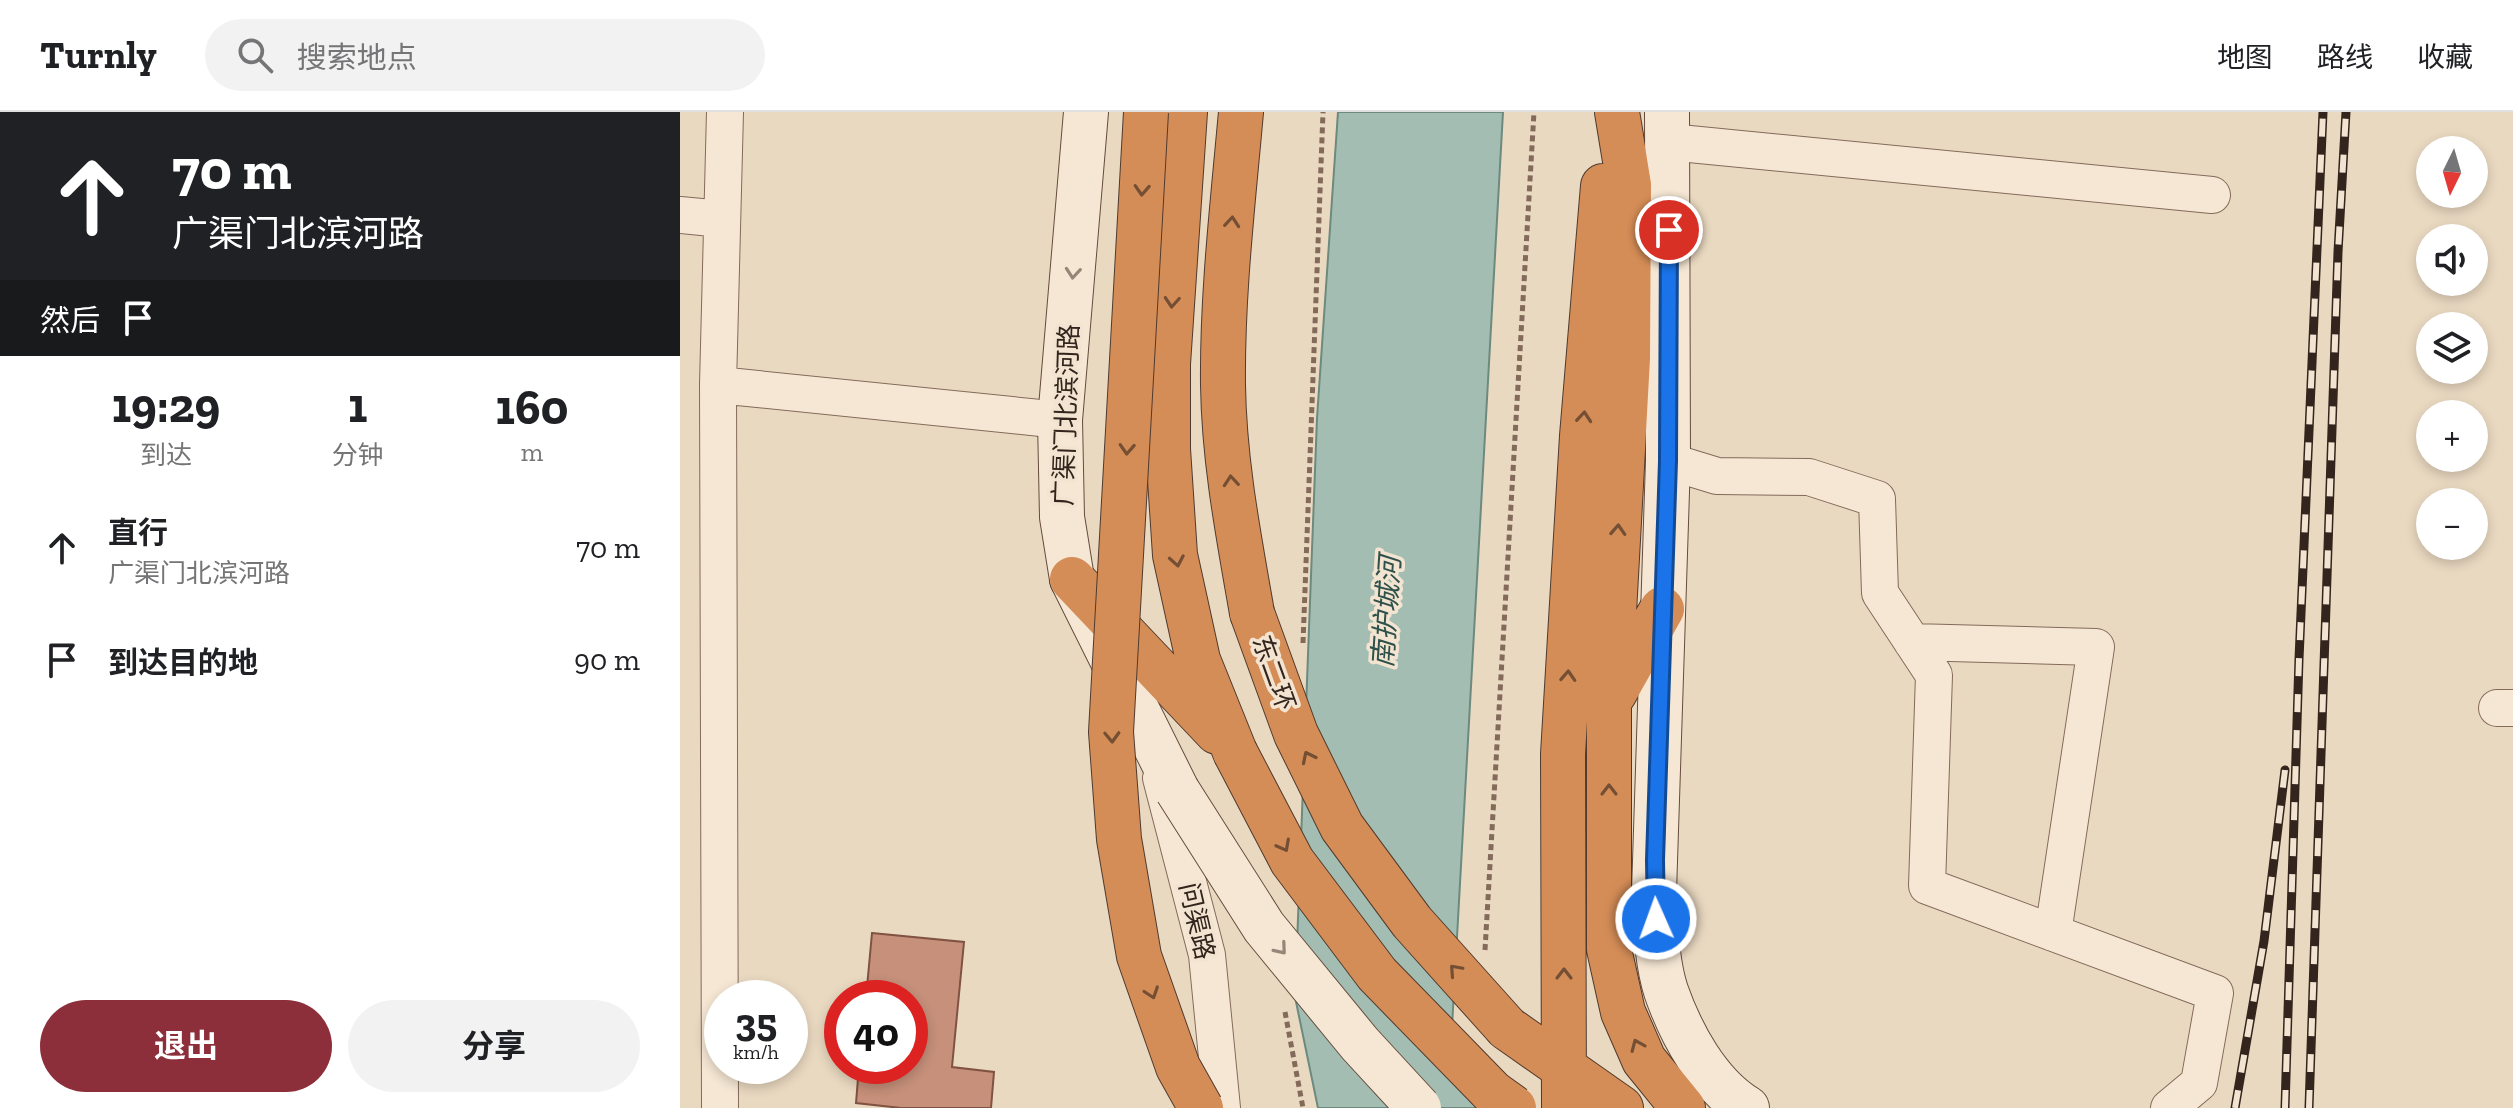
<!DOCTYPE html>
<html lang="zh">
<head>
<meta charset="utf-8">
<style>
	:root { --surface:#fff; --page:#f2f2f2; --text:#202124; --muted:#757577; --line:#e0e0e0; --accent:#8d2e3b }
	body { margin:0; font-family:"Zilla Slab","Noto Sans SC",serif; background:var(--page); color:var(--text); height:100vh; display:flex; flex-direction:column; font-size:30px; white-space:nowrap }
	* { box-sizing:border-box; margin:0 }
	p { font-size:26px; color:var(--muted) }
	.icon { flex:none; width:44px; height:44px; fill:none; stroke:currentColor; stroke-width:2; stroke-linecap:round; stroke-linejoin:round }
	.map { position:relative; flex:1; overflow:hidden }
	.side { display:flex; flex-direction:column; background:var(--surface); width:680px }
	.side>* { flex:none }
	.top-card { background:#202124; color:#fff; overflow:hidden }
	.needle { width:52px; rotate:185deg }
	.buttons { position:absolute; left:1736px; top:24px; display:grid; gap:16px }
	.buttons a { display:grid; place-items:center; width:72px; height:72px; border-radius:50%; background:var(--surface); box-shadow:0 4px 12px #0003; font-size:40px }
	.speed { position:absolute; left:24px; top:868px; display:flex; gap:16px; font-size:40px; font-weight:700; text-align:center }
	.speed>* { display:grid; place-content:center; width:104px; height:104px; border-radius:50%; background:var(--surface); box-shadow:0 4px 12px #0003; line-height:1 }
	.speed small { font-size:20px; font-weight:400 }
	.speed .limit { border:12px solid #d22; background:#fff; color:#111 }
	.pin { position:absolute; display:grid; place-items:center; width:68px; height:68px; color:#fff; margin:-34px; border:4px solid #fff; border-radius:50%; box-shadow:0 2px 8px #0007 }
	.me { position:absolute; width:88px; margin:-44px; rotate:358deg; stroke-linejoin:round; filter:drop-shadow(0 0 6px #0008) }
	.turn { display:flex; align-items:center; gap:28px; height:168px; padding:0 40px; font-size:36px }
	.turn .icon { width:104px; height:104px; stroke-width:2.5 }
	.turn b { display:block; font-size:56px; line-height:68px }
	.then { display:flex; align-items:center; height:76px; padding:0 40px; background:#0003; gap:16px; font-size:30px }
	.eta { display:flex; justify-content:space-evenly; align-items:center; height:136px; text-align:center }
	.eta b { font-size:48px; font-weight:700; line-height:56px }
	.cta { display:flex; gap:16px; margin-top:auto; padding:16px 40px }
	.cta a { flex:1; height:92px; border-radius:48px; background:var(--accent); color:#fff; font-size:32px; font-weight:700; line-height:92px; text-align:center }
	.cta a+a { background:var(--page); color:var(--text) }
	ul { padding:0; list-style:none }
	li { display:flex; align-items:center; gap:24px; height:112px; padding:0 40px }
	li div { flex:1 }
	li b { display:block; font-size:30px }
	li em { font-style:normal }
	header { display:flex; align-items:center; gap:48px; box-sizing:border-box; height:112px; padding:0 40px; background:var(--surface); border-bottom:2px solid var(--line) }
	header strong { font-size:38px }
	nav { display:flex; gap:44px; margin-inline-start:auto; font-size:28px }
	.search { width:560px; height:72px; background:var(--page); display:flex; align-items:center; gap:20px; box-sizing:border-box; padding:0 28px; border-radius:44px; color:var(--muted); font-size:30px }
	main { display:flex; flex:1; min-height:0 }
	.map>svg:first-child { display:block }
	.water { fill:#a4bdb2; stroke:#6c8a7f; stroke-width:2 }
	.building { fill:#c6907a; stroke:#805242; stroke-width:2 }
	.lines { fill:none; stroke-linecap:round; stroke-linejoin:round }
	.street-casing { stroke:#836a5a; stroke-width:38 }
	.secondary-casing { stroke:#644c3d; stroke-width:46 }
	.highway-casing { stroke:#503a2e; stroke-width:46 }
	.path { stroke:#836a5a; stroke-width:5; stroke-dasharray:6 4; stroke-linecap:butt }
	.street { stroke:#f6e7d4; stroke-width:36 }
	.secondary { stroke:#f6e7d4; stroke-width:44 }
	.highway { stroke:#d58d57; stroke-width:44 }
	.rail-casing { stroke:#33251d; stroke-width:9 }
	.rail { stroke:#f2e4d0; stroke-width:6; stroke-dasharray:18; stroke-linecap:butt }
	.secondary-bridge-casing { stroke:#644c3d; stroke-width:46; stroke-linecap:butt }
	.highway-bridge-casing { stroke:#503a2e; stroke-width:46; stroke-linecap:butt }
	.secondary-bridge { stroke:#f6e7d4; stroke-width:44 }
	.highway-bridge { stroke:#d58d57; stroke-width:44 }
	.oneway { stroke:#744f34 }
	.oneway2 { stroke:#948678 }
	.route-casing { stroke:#114b97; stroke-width:20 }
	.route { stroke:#1a73e8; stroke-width:14 }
	.labels { text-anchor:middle; stroke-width:7; stroke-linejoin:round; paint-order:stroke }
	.street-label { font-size:26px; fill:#33251d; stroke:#f2e4d0 }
	.water-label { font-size:28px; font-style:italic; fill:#2e524b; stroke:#f2e4d0 }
</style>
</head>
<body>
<header>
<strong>Turnly</strong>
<div class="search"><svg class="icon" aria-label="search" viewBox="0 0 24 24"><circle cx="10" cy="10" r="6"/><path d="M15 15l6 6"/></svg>搜索地点</div>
<nav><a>地图</a><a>路线</a><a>收藏</a></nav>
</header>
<main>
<section class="side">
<div class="top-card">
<div class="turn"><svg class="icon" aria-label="ahead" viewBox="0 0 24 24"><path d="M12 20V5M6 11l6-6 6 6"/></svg><div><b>70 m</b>广渠门北滨河路</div></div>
<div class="then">然后<svg class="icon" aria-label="arrive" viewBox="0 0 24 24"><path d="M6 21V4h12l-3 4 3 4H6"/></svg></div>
</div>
<div class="eta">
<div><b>19:29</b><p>到达</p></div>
<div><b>1</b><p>分钟</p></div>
<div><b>160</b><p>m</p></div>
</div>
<ul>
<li><svg class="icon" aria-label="ahead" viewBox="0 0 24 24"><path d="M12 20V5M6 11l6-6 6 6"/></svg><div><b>直行</b><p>广渠门北滨河路</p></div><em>70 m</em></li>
<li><svg class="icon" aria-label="arrive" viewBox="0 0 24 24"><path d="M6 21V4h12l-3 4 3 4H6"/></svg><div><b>到达目的地</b></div><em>90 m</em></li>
</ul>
<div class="cta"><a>退出</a><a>分享</a></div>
</section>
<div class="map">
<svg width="1833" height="996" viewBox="0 0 1833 996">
	<rect width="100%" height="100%" fill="#ead9c1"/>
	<path class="water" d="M658 0H823L772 915 804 996H638L615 885 637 306Z"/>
	<path class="building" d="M192 821 284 830 272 955 314 960 311 996H221L176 991 179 954H230V886H186Z"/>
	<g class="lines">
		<g class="street-casing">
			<path id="street" d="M989 30 1532 83
				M0 103 42 107
				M38 273 45 0
				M988 349 1037 364 1129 365 1197 387 1200 481 1254 563 1247 774 1535 881 1519 971 1489 996
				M1232 530 1416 535 1373 821
				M1817 596H1833
				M481 666 527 843 542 996
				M40 996 38 273 380 308"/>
		</g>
		<g class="secondary-casing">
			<path id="secondary" d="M406 0 380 308 382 405 392 467 497 678
				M987 0 988 349 974 780C976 812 976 848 986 879 1001 922 1028 972 1067 996"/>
		</g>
		<g class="highway-casing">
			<path id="highway" d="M505 0 488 252V337L495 443 518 548 555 640
				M561 0C553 90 542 182 543 273 544 350 559 426 572 501
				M937 0 949 73 948 246 929 591V837L943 900 964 948 1003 996
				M392 467 537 620
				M934 582 982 497
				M827 916 941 996
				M884 996 883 642 902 324 923 74"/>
		</g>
		<path class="path" d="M623 531 643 0
			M805 838 854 0
			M605 900 623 996"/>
		<use href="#street" class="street"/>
		<use href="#secondary" class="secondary"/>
		<use href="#highway" class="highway"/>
		<g class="rail-casing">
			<path id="rail" d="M1555 996 1584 829 1605 658
				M1605 996 1619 547 1643 0
				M1629 996 1658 140 1666 0"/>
		</g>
		<use href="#rail" class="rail"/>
		<g class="secondary-bridge-casing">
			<path id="secondary-bridge" d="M497 678 584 815 680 932 739 996"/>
		</g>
		<g class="highway-bridge-casing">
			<path id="highway-bridge" d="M466 0 431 620 439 727 459 844 498 955 521 996
				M572 501 616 622 662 715 732 810 827 916
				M555 640 612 749 697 862 813 981 834 996"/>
		</g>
		<use href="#secondary-bridge" class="secondary-bridge"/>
		<use href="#highway-bridge" class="highway-bridge"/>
	</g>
	<defs><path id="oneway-chevron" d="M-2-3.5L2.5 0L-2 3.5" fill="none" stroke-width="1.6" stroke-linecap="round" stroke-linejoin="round" transform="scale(2)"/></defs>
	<g class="oneway">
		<use href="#oneway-chevron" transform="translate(462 78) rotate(93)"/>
		<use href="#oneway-chevron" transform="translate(552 110) rotate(-85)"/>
		<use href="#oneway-chevron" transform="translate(492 190) rotate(94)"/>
		<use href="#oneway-chevron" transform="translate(904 305) rotate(-85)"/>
		<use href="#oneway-chevron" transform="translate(447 337) rotate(93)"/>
		<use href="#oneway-chevron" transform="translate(551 369) rotate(-95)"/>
		<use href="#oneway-chevron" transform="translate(938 418) rotate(-87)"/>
		<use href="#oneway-chevron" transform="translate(497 449) rotate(80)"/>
		<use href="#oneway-chevron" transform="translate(888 564) rotate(-87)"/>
		<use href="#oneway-chevron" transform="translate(432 625) rotate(88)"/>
		<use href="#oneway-chevron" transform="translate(628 645) rotate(-116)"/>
		<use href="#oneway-chevron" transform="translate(929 678) rotate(-90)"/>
		<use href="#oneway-chevron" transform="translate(604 734) rotate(62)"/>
		<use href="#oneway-chevron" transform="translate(775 858) rotate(-132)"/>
		<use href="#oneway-chevron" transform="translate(884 862) rotate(-90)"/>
		<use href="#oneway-chevron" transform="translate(472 881) rotate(71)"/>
		<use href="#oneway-chevron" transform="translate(957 933) rotate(-113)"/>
	</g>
	<g class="oneway2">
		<use href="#oneway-chevron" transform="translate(393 161) rotate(95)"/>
		<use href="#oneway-chevron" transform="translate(601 837) rotate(50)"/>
	</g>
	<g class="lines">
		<g class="route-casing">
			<path id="route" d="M976 807 975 748 988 349 989 118"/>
		</g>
		<use href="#route" class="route"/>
	</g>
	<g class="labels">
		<g class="street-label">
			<text transform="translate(386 303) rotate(-88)" y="9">广渠门北滨河路</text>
			<text transform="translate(594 561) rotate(70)" y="9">东二环</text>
			<text transform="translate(517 809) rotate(77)" y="9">问渠路</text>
		</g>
		<g class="water-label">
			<text transform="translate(706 500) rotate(-86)" y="10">南护城河</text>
		</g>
	</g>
</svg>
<div class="buttons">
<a><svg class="needle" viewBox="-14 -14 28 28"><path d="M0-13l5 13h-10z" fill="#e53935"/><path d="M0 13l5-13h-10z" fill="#757577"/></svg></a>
<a><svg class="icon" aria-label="sound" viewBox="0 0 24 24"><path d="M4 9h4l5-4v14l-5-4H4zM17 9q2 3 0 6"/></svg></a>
<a><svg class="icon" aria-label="layers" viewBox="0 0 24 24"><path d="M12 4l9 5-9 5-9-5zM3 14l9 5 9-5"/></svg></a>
<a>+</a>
<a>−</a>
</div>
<div class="speed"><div>35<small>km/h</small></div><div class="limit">40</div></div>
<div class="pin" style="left:989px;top:118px;background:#d93025"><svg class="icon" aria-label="arrive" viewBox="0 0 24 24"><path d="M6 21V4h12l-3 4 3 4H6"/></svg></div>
<svg class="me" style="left:976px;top:807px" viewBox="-20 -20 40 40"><circle r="17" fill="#1a73e8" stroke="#fff" stroke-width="3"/><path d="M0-11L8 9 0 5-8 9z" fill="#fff"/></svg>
</div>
</main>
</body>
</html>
